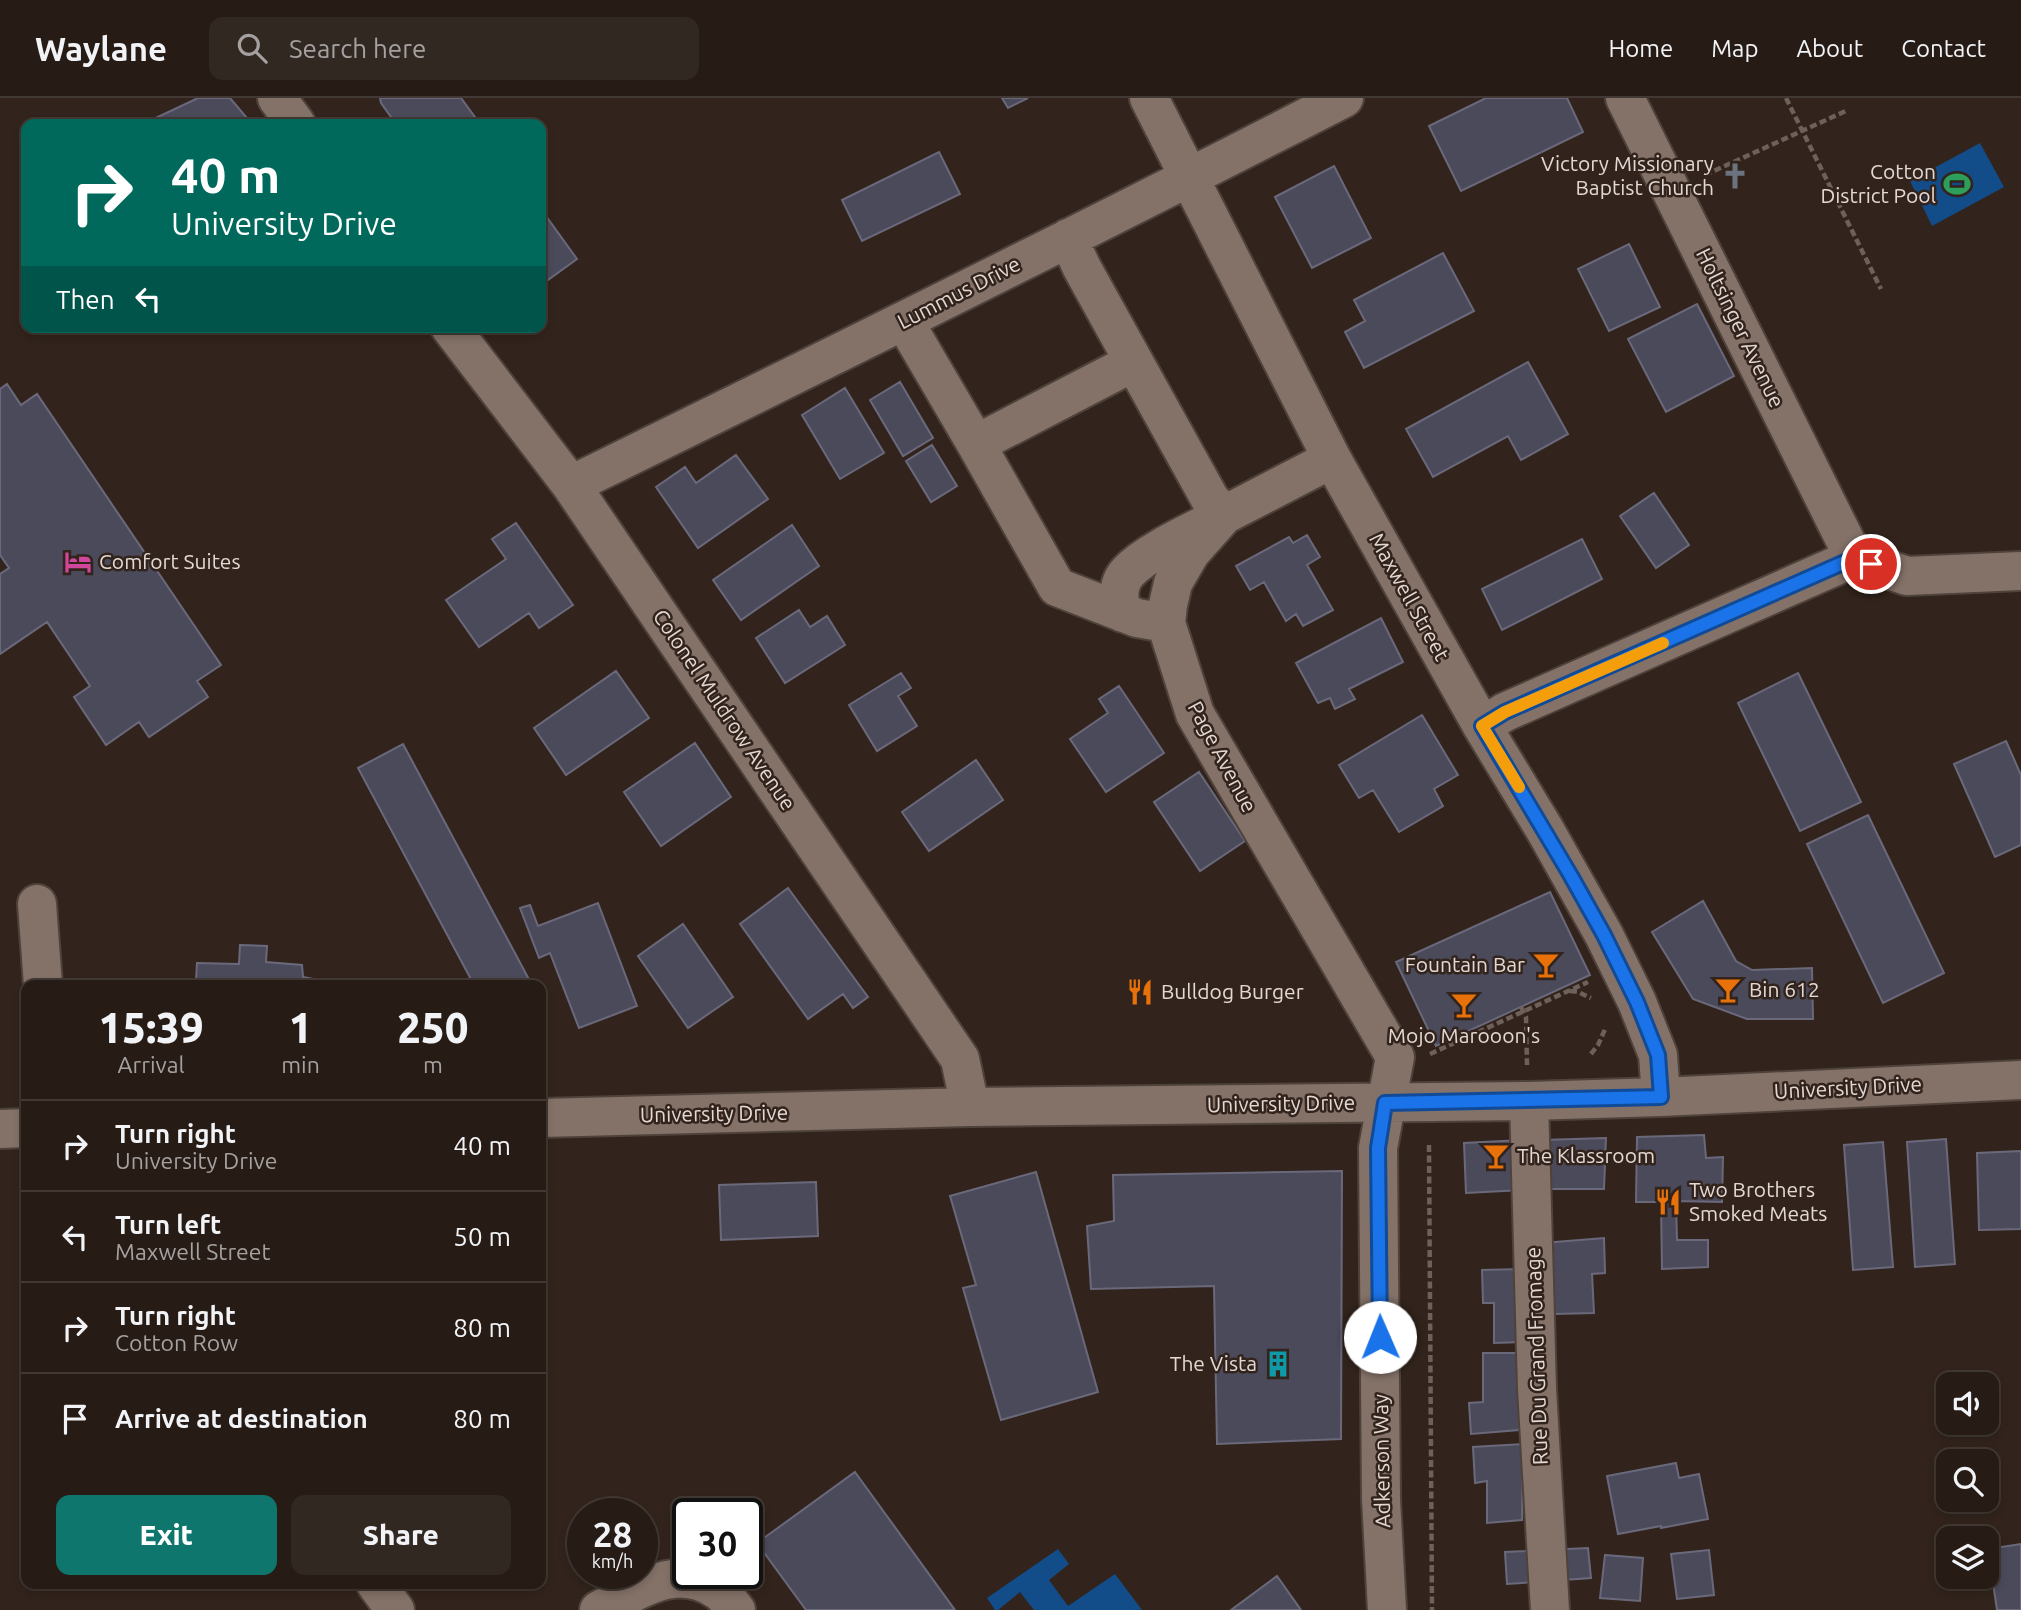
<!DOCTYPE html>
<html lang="en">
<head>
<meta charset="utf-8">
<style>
	:root { --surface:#261b15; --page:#322822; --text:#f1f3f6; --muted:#a4a1a0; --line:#423934; --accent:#0f766e }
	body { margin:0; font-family:Ubuntu,sans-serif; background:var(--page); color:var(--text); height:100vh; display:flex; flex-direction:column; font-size:26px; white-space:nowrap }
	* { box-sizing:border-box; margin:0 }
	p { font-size:23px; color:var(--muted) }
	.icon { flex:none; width:38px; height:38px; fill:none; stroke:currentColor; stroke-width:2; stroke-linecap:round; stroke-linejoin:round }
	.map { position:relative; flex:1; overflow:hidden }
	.sheet { position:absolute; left:21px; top:882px; width:525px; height:609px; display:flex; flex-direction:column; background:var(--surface); border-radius:14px; box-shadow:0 4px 10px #0003,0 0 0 2px var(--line) }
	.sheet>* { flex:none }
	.top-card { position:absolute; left:21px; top:21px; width:525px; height:214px; border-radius:14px; box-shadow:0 4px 10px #0003,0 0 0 2px var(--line); background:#00695c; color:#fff; overflow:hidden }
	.controls { position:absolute; left:1936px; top:1274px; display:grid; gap:14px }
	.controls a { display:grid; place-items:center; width:63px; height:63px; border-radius:14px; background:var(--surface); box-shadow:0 4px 10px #0003,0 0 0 2px var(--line); font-size:35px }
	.speed { position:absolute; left:567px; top:1400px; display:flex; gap:14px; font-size:35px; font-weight:700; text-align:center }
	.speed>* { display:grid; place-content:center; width:91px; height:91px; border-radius:50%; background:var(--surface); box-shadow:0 4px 10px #0003,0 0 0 2px var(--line); line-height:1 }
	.speed small { font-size:18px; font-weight:400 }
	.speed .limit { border:4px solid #111; border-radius:10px; background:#fff; color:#111 }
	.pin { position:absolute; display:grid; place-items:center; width:60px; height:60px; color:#fff; margin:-30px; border:4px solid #fff; border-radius:50%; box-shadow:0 2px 7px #0007 }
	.me { position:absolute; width:77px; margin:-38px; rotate:359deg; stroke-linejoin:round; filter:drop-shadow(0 0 5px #0008) }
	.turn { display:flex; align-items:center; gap:24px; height:147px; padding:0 35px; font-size:32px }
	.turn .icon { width:91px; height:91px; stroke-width:2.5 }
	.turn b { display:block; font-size:49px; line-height:60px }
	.then { display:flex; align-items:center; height:66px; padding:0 35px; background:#0003; gap:14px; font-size:26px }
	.eta { display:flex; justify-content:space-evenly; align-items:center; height:119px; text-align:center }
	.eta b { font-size:42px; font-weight:800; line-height:49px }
	.button { display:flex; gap:14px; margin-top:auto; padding:14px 35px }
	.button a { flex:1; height:80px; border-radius:14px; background:var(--accent); color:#fff; font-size:28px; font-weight:800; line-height:80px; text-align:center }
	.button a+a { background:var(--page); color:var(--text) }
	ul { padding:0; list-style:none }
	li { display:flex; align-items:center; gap:21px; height:91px; padding:0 35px; border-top:2px solid var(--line) }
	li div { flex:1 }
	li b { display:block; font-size:26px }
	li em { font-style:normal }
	header { display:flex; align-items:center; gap:42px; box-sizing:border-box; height:98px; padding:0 35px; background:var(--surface); border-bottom:2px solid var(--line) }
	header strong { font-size:33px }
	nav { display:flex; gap:38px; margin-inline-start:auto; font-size:24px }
	.search { width:490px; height:63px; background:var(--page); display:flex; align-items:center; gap:18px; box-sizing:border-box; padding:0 24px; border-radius:14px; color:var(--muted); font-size:26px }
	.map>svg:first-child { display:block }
	.water { fill:#124c89 }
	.building { fill:#4b4a5b; stroke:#6a697b; stroke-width:2 }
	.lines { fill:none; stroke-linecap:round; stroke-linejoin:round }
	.minor-casing { stroke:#4e423b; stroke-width:42 }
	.path { stroke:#6e615a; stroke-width:4.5; stroke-dasharray:7 3.5; stroke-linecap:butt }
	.minor { stroke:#847268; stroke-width:38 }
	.route-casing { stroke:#114b97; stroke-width:18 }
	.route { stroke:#1a73e8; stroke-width:12 }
	.slow { stroke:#f59e0b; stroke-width:12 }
	.labels { text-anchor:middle; stroke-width:5; stroke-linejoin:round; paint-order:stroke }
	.poi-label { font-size:21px; fill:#e3d8d3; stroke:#32241c; text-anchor:start }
	.street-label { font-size:21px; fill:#e3d8d3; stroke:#32241c }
</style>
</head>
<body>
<header>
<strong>Waylane</strong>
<div class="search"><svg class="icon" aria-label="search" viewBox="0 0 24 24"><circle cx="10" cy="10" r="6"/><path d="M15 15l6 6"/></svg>Search here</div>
<nav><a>Home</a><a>Map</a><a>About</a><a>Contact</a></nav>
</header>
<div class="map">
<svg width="2021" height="1512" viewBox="0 0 2021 1512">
	<rect width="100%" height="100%" fill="#32241c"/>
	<path class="water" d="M1980 45 2004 89 1932 128 1910 83Z
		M1058 1451 1069 1466 1049 1482 1068 1508 1115 1476 1142 1512H1034L1020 1494 998 1512H995L987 1500Z"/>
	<path class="building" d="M198 0H230L252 26H143Z
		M380 0H461L480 26H396L381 5Z
		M1002 0H1028L1008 10Z
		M1486 0H1567L1583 34 1461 93 1429 28Z
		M939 54 960 96 862 143 842 102Z
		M1334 68 1371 140 1312 170 1275 99Z
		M541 111 577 161 541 187Z
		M1629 146 1660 209 1609 233 1578 171Z
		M1443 155 1474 213 1364 270 1345 234 1365 223 1354 202Z
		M1697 206 1734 278 1666 314 1628 241Z
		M1528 264 1568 336 1521 362 1508 338 1433 379 1406 331Z
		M900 284 933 340 903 358 870 302Z
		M7 286 21 307 37 296 221 567 197 583 208 599 149 639 139 624 106 647 74 599 90 588 47 524 0 556V476L9 470 0 457V291Z
		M845 290 884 355 840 381 802 317Z
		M932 347 957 388 931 404 906 363Z
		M736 357 768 401 698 450 656 389 685 369 696 385Z
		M1654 395 1689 447 1656 470 1620 418Z
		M516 425 573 507 539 530 529 515 479 549 446 502 506 461 492 441Z
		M792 427 819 468 741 522 713 482Z
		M1307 437 1320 459 1307 467 1333 512 1303 528 1296 516 1286 523 1264 484 1250 492 1236 468 1289 439 1293 445Z
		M1582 441 1602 481 1502 532 1482 491Z
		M799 512 810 529 827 518 845 547 785 585 756 540Z
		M1381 520 1403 564 1349 591 1355 601 1335 611 1330 600 1318 605 1296 565Z
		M616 573 649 620 566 677 534 630Z
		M901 575 911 590 898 598 917 628 877 653 849 607Z
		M1798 575 1861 704 1800 733 1738 605Z
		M1119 588 1164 655 1106 694 1070 641 1108 615 1099 601Z
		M1422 617 1458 677 1434 691 1443 708 1399 734 1373 692 1359 700 1339 667Z
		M2006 643 2021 677V747L1995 759 1954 666Z
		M695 645 731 699 661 748 624 694Z
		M403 646 532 887H474L358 670Z
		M976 662 1003 702 929 753 902 714Z
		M1199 674 1245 743 1200 773 1154 704Z
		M1868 717 1944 875 1883 905 1807 746Z
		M788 790 868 899 853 910 843 896 808 921 740 826Z
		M1550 794 1590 877 1436 948 1396 864Z
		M1703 803 1736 863 1752 872 1812 870 1813 921H1747L1693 901 1652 834Z
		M598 805 637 908 579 930 550 855 539 860 520 810 530 807 538 828Z
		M683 826 733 899 688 930 638 858Z
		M240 847 267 848 266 864 302 867 303 879 314 881V887H183V883H196L197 865 239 866Z
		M1704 1037 1706 1060 1723 1059 1722 1104 1676 1103 1677 1142H1708V1169L1662 1171 1661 1104H1636L1637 1039Z
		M1606 1040 1604 1091H1539L1542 1042Z
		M1946 1041 1955 1166 1915 1169 1907 1044Z
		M1522 1042 1523 1092 1466 1095 1464 1045Z
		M1883 1044 1893 1169 1853 1172 1844 1047Z
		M2021 1053V1131L1979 1132 1977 1055Z
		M1342 1073 1341 1341 1217 1346 1214 1188 1091 1191 1087 1128 1114 1123 1113 1077Z
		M1036 1074 1098 1294 1001 1322 963 1190 976 1187 950 1098Z
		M816 1084 818 1138 721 1142 719 1087Z
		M1604 1140 1605 1175 1592 1176 1594 1215 1554 1216 1543 1145Z
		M1522 1171 1523 1244 1494 1245V1205H1483L1482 1172Z
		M1483 1255H1520L1519 1332 1471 1336 1469 1305 1483 1304Z
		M1523 1346 1522 1422 1487 1425V1383L1475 1385 1473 1349Z
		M1676 1365 1679 1380 1699 1376 1708 1421 1661 1430V1428L1618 1436 1607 1378Z
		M855 1374 955 1512H806L757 1445Z
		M2021 1446V1512H1997L1988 1451Z
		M1588 1450 1591 1480 1507 1486 1505 1454Z
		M1709 1452 1714 1497 1677 1501 1671 1456Z
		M1605 1457 1643 1460 1640 1503 1600 1500Z
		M1277 1478 1301 1512H1231Z"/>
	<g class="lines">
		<g class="minor-casing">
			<path id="minor" d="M277 0 296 26
				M1149 0 1332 361 1482 628 1545 732 1604 837 1637 904 1658 957 1661 999
				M1625 0 1854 460
				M1068 140 1082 170 1134 264
				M904 223 976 346
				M450 229 571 387 960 961 970 1009
				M1332 361 1224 417 1191 454 1173 485 1168 507 1166 525 1195 616 1395 959 1378 1050 1381 1401 1387 1512
				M571 387C830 260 1088 132 1344 0
				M1123 515C1118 500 1117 486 1128 474 1147 453 1198 431 1224 417L1210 401 1134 264 976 346 1057 489 1137 520 1166 525
				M1482 628 1505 614 1854 460 1907 478 2021 473
				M37 806 43 887
				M1529 1003 1537 1291 1550 1512
				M541 1020 970 1009 1529 1003 1661 999 2021 982
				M0 1031 26 1030
				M376 1486 395 1512
				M599 1512C638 1493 676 1464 717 1492 725 1497 730 1505 736 1512"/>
		</g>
		<path class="path" d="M1786 0 1881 191
			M1705 77 1848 12
			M1570 893 1578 894 1591 900
			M1521 909 1526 919 1527 967
			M1430 956 1588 884
			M1591 956 1598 947 1606 929
			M1429 1047 1432 1512"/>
		<use href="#minor" class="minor"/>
	</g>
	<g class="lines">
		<g class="route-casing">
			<path id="route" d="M1380 1239 1378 1050 1385 1005 1661 999 1658 957 1637 904 1604 837 1571 778 1482 628 1505 614 1854 460 1871 466"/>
		</g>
		<use href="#route" class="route"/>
		<path class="slow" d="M1519 689 1482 628 1505 614 1663 545"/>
	</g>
	<defs>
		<g id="church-bare" transform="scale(2.1)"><path d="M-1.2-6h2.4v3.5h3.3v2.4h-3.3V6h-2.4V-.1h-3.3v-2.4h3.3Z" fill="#6b7280" stroke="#32241c" stroke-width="2.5" paint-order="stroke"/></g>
		<g id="stadium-bare" transform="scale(2.1)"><path d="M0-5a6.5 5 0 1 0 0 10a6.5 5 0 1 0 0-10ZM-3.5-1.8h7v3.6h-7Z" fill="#2e9e5b" stroke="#32241c" stroke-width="2.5" paint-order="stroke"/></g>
		<g id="hotel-bare" transform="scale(2.1)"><path d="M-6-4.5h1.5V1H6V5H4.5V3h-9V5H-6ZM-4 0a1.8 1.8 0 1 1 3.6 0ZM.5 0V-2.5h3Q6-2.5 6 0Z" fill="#d1479c" stroke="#32241c" stroke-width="2.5" paint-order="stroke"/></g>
		<g id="bar-bare" transform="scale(2.1)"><path d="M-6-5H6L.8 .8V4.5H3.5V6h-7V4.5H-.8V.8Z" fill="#e8710a" stroke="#32241c" stroke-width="2.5" paint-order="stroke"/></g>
		<g id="restaurant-bare" transform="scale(2.1)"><path d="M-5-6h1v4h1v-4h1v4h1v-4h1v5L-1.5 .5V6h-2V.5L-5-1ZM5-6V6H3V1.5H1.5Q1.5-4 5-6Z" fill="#e8710a" stroke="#32241c" stroke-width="2.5" paint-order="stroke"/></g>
		<g id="building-bare" transform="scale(2.1)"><path d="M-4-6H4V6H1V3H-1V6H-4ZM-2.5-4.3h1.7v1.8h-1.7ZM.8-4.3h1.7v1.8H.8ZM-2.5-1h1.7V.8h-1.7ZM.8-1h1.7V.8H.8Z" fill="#0f9aa8" stroke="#32241c" stroke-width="2.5" paint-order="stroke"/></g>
	</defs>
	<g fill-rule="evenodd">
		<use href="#church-bare" x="1735" y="78"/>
		<use href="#stadium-bare" x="1957" y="86"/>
		<use href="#hotel-bare" x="78" y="464"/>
		<use href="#bar-bare" x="1546" y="867"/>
		<use href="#bar-bare" x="1728" y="892"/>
		<use href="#restaurant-bare" x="1140" y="894"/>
		<use href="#bar-bare" x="1464" y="907"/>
		<use href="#bar-bare" x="1496" y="1058"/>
		<use href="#restaurant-bare" x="1668" y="1104"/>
		<use href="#building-bare" x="1278" y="1266"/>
	</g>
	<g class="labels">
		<g class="poi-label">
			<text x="1714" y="73" text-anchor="end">Victory Missionary<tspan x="1714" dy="24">Baptist Church</tspan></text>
			<text x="1936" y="81" text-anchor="end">Cotton<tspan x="1936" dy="24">District Pool</tspan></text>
			<text x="99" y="471">Comfort Suites</text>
			<text x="1525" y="874" text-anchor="end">Fountain Bar</text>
			<text x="1749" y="899">Bin 612</text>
			<text x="1161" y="901">Bulldog Burger</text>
			<text x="1464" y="945" text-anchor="middle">Mojo Marooon's</text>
			<text x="1517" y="1065">The Klassroom</text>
			<text x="1689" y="1099">Two Brothers<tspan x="1689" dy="24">Smoked Meats</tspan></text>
			<text x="1257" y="1273" text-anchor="end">The Vista</text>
		</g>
		<g class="street-label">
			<text transform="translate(959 195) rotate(-27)" y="7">Lummus Drive</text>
			<text transform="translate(1740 230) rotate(64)" y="7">Holtsinger Avenue</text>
			<text transform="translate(1409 499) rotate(61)" y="7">Maxwell Street</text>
			<text transform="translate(724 612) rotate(56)" y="7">Colonel Muldrow Avenue</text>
			<text transform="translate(1222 659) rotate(62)" y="7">Page Avenue</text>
			<text transform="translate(1848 990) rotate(-3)" y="7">University Drive</text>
			<text transform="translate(1281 1006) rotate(-1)" y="7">University Drive</text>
			<text transform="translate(714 1016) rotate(-1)" y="7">University Drive</text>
			<text transform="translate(1537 1258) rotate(-92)" y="7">Rue Du Grand Fromage</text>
			<text transform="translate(1382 1363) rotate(-91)" y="7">Adkerson Way</text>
		</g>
	</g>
</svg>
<div class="controls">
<a><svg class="icon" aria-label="sound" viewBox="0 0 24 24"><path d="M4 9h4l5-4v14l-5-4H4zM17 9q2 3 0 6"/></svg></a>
<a><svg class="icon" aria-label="search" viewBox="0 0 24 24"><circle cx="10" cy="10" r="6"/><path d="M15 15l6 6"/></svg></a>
<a><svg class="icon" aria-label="layers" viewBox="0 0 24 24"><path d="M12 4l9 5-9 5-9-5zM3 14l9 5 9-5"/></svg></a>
</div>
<div class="speed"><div>28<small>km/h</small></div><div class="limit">30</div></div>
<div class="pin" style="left:1871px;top:466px;background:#d93025"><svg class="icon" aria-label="arrive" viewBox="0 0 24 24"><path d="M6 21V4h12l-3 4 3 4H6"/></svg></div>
<svg class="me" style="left:1380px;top:1239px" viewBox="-20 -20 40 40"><circle r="19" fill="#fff"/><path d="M0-13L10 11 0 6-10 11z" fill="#1a73e8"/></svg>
<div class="top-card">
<div class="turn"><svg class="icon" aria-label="right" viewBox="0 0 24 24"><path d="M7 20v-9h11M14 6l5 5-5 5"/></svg><div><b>40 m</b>University Drive</div></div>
<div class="then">Then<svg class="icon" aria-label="left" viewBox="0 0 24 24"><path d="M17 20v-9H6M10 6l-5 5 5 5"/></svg></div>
</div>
<section class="sheet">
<div class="eta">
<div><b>15:39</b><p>Arrival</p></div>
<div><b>1</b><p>min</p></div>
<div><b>250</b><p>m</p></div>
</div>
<ul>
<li><svg class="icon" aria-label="right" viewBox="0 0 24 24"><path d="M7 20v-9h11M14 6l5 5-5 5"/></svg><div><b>Turn right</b><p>University Drive</p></div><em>40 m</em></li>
<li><svg class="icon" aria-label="left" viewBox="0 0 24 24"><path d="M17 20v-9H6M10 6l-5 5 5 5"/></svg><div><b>Turn left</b><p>Maxwell Street</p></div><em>50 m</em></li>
<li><svg class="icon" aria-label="right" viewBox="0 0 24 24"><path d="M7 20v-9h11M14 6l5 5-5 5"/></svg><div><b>Turn right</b><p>Cotton Row</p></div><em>80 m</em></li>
<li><svg class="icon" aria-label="arrive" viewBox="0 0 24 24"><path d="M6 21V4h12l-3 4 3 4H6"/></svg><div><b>Arrive at destination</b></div><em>80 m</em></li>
</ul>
<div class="button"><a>Exit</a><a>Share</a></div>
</section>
</div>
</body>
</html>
